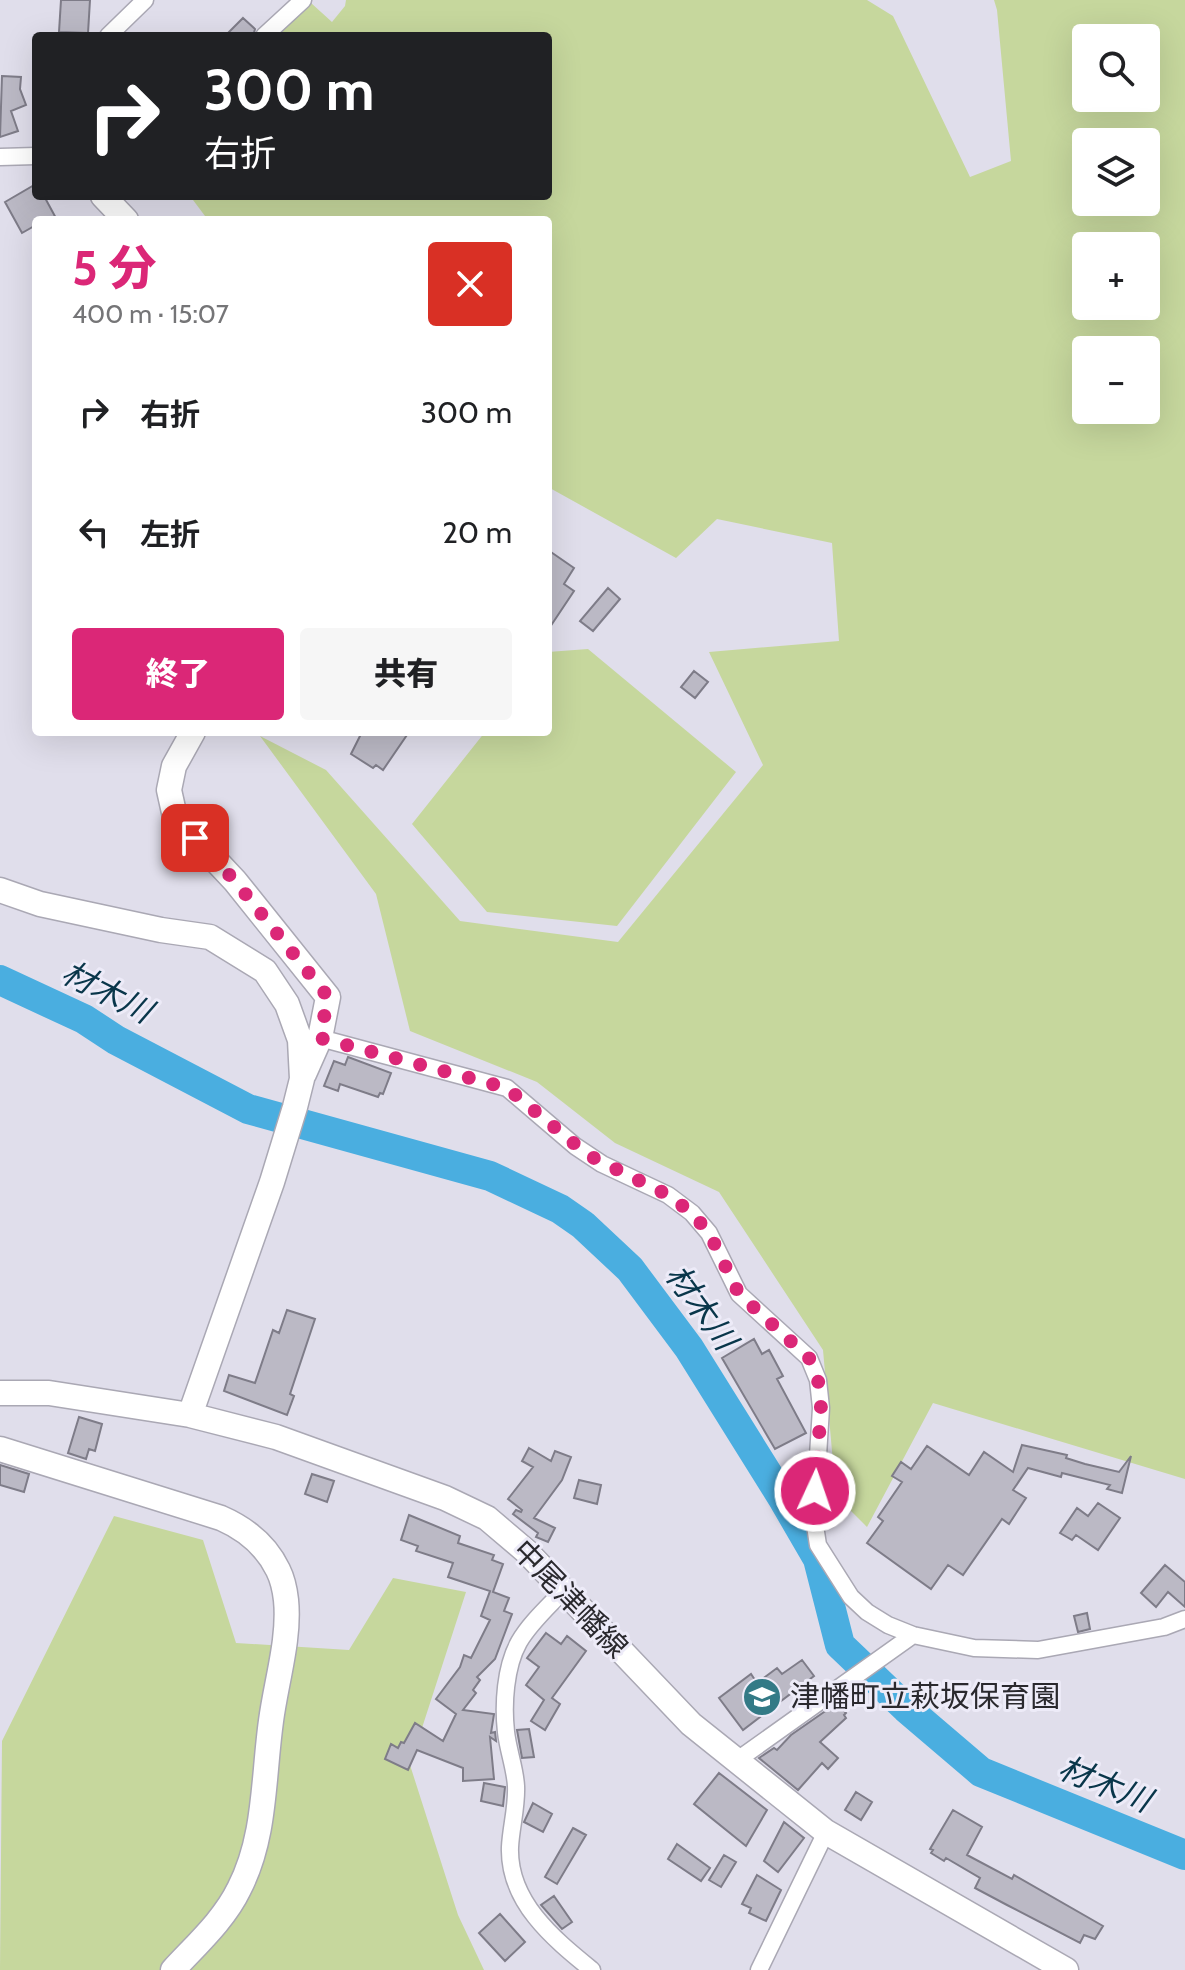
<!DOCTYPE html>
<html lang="ja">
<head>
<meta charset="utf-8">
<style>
	:root { --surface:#fff; --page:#f6f6f6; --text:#202124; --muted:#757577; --accent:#db2777 }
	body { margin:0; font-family:Cabin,"Noto Sans JP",sans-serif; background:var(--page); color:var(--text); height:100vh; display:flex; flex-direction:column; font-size:30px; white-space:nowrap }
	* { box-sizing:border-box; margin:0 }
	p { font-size:26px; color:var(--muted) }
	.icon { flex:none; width:44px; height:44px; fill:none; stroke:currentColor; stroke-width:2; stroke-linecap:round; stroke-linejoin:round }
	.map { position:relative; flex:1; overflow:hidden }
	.panel { position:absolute; left:32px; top:216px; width:520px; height:520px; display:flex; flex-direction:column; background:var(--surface); border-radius:8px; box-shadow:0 8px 32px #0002 }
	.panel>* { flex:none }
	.banner { position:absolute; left:32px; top:32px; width:520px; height:168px; border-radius:8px; box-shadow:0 8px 32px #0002; background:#202124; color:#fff; overflow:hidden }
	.tools { position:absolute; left:1072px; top:24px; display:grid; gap:16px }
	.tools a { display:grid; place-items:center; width:88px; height:88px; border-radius:8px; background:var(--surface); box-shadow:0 8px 32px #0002; font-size:40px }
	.pin { position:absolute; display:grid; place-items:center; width:68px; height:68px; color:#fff; margin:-34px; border-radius:16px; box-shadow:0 4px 12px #0006 }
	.me { position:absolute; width:88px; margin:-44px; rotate:3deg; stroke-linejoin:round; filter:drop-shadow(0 0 6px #0008) }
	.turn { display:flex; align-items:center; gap:28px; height:168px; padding:0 40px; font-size:36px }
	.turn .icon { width:104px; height:104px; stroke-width:2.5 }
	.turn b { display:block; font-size:56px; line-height:68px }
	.round { display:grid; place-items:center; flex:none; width:84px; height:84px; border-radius:8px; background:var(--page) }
	.head { display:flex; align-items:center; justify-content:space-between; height:136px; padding:0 40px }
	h1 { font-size:48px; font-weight:800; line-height:60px; color:var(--accent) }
	.action { display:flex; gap:16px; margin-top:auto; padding:16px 40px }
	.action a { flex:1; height:92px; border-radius:8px; background:var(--accent); color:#fff; font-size:32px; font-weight:800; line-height:92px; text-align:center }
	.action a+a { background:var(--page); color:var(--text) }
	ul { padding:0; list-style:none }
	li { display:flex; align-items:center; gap:24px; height:120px; padding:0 40px }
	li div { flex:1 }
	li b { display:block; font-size:30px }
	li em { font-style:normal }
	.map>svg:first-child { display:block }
	.green { fill:#c6d79d; fill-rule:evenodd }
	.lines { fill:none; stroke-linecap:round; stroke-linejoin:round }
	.river { stroke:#4aaee0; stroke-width:30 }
	.building { fill:#bbb9c5; stroke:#7e7c88; stroke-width:2 }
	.street-casing { stroke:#aaa8b4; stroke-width:19 }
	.secondary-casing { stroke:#aaa8b4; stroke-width:27 }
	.street { stroke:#fff; stroke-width:16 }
	.secondary { stroke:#fff; stroke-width:24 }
	.route { stroke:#db2777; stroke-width:14; stroke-dasharray:0 25.2 }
	.labels { text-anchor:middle; stroke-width:6; stroke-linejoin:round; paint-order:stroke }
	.street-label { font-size:30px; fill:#2a292e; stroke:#edebf8 }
	.poi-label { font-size:30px; fill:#2a292e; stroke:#edebf8; text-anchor:start }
	.water-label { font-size:32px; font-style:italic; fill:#09364a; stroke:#edebf8 }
</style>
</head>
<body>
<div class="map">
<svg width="1185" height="1970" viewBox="0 0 1185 1970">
	<rect width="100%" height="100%" fill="#e0deeb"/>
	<path class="green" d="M346 0H867L893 16 970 177 1011 161 997 10 994 0H1185V1479L933 1403 867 1527 836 1496 823 1350 719 1192 615 1143 537 1082 410 1031 376 894 260 736 326 770 460 921 618 942 763 765 709 652 839 641 832 543 717 519 676 558 548 487V220H208L190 196H548V36H274L311 3 332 22 345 6ZM1086 38H1146V98H1086ZM1086 142H1146V202H1086ZM1086 246H1146V306H1086ZM1086 350H1146V410H1086Z
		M588 649 736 772 617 926 487 912 412 824 485 732H548V652Z
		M114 1516 203 1540 236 1643 349 1650 393 1578 466 1592 410 1765 458 1915 484 1970H0L2 1741Z"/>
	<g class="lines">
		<path class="river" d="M0 980 84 1019 116 1040 248 1109 490 1176 560 1209 583 1225 630 1269 689 1348 782 1497 818 1559 840 1645 906 1708 981 1772 1185 1855"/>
	</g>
	<path class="building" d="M61 0H90L88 33 59 32Z
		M243 18 255 29 253 36H225Z
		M2 76 21 77 20 89 26 105 11 111 18 131 0 137Z
		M36 184V196H44L57 220H36V225L22 233 5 202Z
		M548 550 574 568 564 584 574 591 548 630Z
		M608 588 620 599 593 631 580 621Z
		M694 671 708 682 695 698 681 687Z
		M362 732H409L383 770 376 765 373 768 351 754Z
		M348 1057 391 1073 383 1094 380 1093 378 1097 340 1084 338 1091 324 1086 334 1061 345 1065Z
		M287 1310 315 1319 290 1394 294 1396 287 1415 224 1391 229 1375 255 1383 273 1330 279 1333Z
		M754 1339 762 1354 769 1350 783 1376 777 1379 806 1433 775 1449 722 1358Z
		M79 1417 102 1424 95 1451 89 1449 86 1459 68 1453Z
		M1022 1445 1067 1455 1066 1458 1085 1464 1119 1472 1131 1456 1122 1493 1107 1489 1110 1485 1062 1473 1061 1477 1028 1468 1013 1490 1026 1498 1009 1524 1002 1519 963 1575 948 1565 931 1589 867 1543 883 1521 878 1517 902 1482 892 1476 901 1462 911 1469 927 1446 969 1475 984 1452 1013 1472Z
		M529 1448 551 1461 555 1451 571 1457 562 1480 534 1518 555 1528 548 1542 536 1537 538 1533 513 1514 516 1510 521 1512 522 1510 508 1499 533 1467 522 1461Z
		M0 1465 29 1474 24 1492 0 1485Z
		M312 1474 334 1481 327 1502 305 1494Z
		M579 1480 601 1485 597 1504 574 1498Z
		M1098 1503 1120 1518 1098 1550 1076 1535 1072 1540 1060 1533 1077 1508 1088 1516Z
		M409 1515 460 1536 458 1543 494 1555 492 1560 503 1564 493 1592 509 1598 504 1611 512 1614 495 1659 477 1677 480 1680 473 1690 476 1693 463 1710 494 1714 491 1733 495 1732 496 1741 490 1737 494 1779 463 1781V1768L417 1750 408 1770 385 1759 391 1744 398 1748 401 1742 404 1743 415 1723 443 1741 456 1714 436 1699 460 1667 464 1655 471 1658 490 1620 481 1616 490 1591 448 1577 453 1563 416 1551 418 1546 401 1540Z
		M1165 1565 1185 1582V1607L1168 1592 1156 1607 1141 1593Z
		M1087 1613 1090 1629 1078 1632 1074 1616Z
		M546 1633 561 1644 567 1636 586 1651 552 1698 560 1704 545 1730 531 1721 544 1700 526 1685 539 1667 527 1658Z
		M802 1660 814 1676 743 1730 719 1698 751 1674 757 1683 777 1668 782 1674Z
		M837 1703 846 1713 844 1715 846 1718 820 1742 838 1758 828 1769 822 1763 798 1790 759 1758 774 1748 777 1750 791 1735Z
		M529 1729 534 1757 522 1758 517 1730Z
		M719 1773 767 1810 746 1846 694 1804Z
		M484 1783 505 1787 503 1806 481 1801Z
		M856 1792 872 1802 861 1820 845 1810Z
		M533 1803 552 1814 543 1832 524 1822Z
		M953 1810 982 1827 967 1855 1012 1879 1014 1875 1103 1926 1095 1939 1084 1935 1080 1943 1007 1905 975 1888 980 1878 946 1858 944 1861 931 1853 933 1850 930 1849Z
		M784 1822 804 1838 778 1872 764 1861Z
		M573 1828 586 1835 557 1884 545 1877Z
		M677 1844 710 1868 701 1881 668 1859Z
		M724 1855 736 1862 721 1887 709 1880Z
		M757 1875 781 1890 766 1921 749 1913 751 1908 742 1904Z
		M554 1896 572 1922 562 1929 541 1905Z
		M500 1914 525 1942 505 1961 479 1933Z"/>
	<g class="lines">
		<g class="street-casing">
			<path id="street" d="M108 36 145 0
				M264 36 303 0
				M0 157 36 156
				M320 1038 507 1088 575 1146 602 1164 668 1195 692 1213 709 1233 739 1294 809 1358 818 1380 821 1408 814 1519 818 1545 851 1597 867 1612 888 1625 913 1635 974 1648 1038 1650 1164 1627 1185 1619
				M563 1591C548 1607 530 1623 519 1642 505 1667 503 1705 506 1732 508 1750 515 1768 516 1786 517 1807 511 1827 510 1847 508 1902 554 1939 592 1970
				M736 1761 913 1635
				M759 1970 826 1832"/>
		</g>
		<g class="secondary-casing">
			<path id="secondary" d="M103 196 126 220
				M193 732 174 766 169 790 175 817 235 881 328 997 320 1038 304 1074
				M0 890 40 904 161 930 210 937 265 971 287 1004 300 1040 302 1079 295 1107 272 1182 190 1415
				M0 1393H49L190 1415 276 1437 445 1498 487 1518 527 1552 691 1724 826 1832 1066 1970
				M0 1449 221 1518C246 1529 266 1545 278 1570 282 1578 285 1591 286 1600 290 1639 276 1682 271 1721 263 1778 266 1837 239 1889 224 1920 196 1945 173 1970"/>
		</g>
		<use href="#street" class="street"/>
		<use href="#secondary" class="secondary"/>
	</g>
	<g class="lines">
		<path class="route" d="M195 838 235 881 328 997 320 1038 507 1088 588 1155 668 1195 692 1213 709 1233 739 1294 809 1358 818 1380 821 1408 815 1491"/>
	</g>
	<defs>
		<g id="school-disc" transform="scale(2)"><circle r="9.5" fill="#337a86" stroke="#edebf8"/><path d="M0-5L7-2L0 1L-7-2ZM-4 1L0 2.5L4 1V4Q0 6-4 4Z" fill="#fff"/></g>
	</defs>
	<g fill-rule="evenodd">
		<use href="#school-disc" x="762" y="1697"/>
	</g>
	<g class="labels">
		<g class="street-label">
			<text transform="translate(570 1599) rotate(46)" y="10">中尾津幡線</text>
		</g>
		<g class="poi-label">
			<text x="790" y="1707">津幡町立萩坂保育園</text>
		</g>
		<g class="water-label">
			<text transform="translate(107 992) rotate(27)" y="11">材木川</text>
			<text transform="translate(701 1307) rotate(54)" y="11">材木川</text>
			<text transform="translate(1105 1784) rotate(22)" y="11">材木川</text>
		</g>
	</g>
</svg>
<div class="tools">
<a><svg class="icon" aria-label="search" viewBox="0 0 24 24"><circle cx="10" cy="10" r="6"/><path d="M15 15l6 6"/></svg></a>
<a><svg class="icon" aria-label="layers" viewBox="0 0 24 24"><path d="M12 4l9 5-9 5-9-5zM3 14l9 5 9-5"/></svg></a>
<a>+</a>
<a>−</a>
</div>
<div class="pin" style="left:195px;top:838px;background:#d93025"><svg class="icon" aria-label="arrive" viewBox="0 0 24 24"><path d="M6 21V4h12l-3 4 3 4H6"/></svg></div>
<svg class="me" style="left:815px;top:1491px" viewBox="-20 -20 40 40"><circle r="17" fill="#db2777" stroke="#fff" stroke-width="3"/><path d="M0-11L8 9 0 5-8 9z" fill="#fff"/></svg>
<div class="banner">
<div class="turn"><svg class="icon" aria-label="right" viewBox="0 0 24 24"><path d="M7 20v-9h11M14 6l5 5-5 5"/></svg><div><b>300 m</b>右折</div></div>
</div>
<section class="panel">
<div class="head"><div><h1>5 分</h1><p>400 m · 15:07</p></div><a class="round" style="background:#d93025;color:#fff"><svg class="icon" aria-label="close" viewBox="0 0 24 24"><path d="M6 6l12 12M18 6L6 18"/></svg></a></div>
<ul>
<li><svg class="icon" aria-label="right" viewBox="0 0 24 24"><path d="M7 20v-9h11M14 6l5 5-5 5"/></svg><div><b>右折</b></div><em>300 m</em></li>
<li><svg class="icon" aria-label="left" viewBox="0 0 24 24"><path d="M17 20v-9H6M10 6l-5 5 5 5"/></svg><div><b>左折</b></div><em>20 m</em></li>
</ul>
<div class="action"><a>終了</a><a>共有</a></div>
</section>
</div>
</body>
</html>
